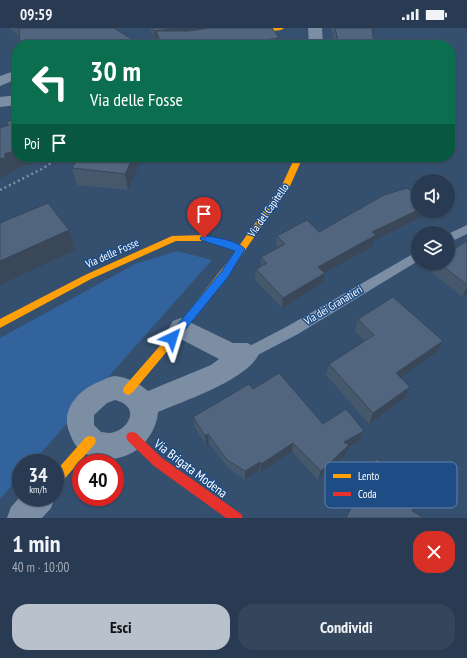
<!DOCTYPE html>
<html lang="it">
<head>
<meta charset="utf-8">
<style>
	:root { --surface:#283b52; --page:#34465c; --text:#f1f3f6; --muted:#a5adb8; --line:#445569; --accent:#b8c1cc }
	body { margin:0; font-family:"PT Sans Narrow",sans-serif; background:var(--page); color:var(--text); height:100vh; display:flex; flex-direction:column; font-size:15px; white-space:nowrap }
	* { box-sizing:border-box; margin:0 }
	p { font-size:13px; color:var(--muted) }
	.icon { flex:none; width:22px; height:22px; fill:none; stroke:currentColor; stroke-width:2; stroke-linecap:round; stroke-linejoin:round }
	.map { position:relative; height:490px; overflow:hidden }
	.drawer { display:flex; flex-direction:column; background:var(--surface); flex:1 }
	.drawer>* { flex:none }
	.banner { position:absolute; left:12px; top:12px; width:443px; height:122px; border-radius:16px; box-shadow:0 1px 3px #0004,0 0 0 1px var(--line); background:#0b6e4f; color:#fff; overflow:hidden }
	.buttons { position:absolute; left:411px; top:146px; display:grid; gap:8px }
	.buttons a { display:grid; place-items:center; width:44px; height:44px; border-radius:50%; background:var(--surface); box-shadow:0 1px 3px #0004,0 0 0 1px var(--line); font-size:20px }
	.speed { position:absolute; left:12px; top:426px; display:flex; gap:8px; font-size:20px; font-weight:700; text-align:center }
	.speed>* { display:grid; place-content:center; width:52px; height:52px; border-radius:50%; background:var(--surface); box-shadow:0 1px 3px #0004,0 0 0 1px var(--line); line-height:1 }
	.speed small { font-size:10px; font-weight:400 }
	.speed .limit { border:6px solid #d22; background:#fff; color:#111 }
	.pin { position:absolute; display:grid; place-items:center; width:34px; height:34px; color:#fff; margin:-41px -17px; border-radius:50% 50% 50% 0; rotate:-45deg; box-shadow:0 0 4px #0007 }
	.pin .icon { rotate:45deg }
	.me { position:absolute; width:44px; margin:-22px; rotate:41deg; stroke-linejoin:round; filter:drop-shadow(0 0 3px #0008) }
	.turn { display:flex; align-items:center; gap:14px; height:84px; padding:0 12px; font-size:18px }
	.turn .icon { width:52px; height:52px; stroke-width:2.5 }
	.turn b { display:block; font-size:28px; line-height:34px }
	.then { display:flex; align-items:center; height:38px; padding:0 12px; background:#0003; gap:8px; font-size:15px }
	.round { display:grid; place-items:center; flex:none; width:42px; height:42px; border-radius:16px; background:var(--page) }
	.overview { display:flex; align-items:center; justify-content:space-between; height:68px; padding:0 12px }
	h1 { font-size:24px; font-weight:700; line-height:30px }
	.primary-button { display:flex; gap:8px; margin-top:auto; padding:8px 12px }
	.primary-button a { flex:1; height:46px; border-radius:16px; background:var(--accent); color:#111; font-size:16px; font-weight:700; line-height:46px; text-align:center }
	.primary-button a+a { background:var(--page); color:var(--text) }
	.status { display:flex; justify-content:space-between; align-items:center; height:28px; padding:0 20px; background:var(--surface); direction:ltr }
	.status svg { height:11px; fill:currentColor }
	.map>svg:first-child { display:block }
	.green { fill:#32639c }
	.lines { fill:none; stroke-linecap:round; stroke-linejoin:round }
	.path { stroke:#7c8ea4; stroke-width:2.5; stroke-dasharray:2 3; stroke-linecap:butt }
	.lane { fill:#7c8ea4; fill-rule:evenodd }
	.street { fill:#7c8ea4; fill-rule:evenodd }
	.slow { fill:#ff9f0a; fill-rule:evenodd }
	.jam { fill:#e5322d; fill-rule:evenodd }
	.wall { fill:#46586c }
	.shaded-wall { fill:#394758 }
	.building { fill:#51667e; stroke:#394758 }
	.route { fill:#1a73e8; stroke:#114b97 }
	.labels { text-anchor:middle; stroke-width:3; stroke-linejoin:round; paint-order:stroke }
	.street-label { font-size:11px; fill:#fff; stroke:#1e4c85 }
	.near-street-label { font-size:13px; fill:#fff; stroke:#1e4c85 }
	.key { fill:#1e4c85; stroke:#6282aa; stroke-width:1 }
	.key-label { font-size:11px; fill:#fff }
</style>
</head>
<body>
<div class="status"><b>09:59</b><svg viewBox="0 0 49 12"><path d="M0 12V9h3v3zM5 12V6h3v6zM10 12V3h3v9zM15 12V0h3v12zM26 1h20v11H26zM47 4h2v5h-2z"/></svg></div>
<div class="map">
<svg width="467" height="490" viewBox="0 0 467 490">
	<rect width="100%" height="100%" fill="#354f6e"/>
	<path class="green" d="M177 223 212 232 32 435H21V447L0 471V310L135 236Z"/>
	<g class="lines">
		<path class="path" d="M0 162 42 141 60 129"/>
		<path class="lane" d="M467 197V206L448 215V206Z
			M418 223V233L298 306 252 330 247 332 242 330 240 326 242 322 288 298Z"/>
		<path class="street" d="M308 0H322L323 17H309Z
			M17 42V51L0 58V48Z
			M17 67V77L0 79V69Z
			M181 290 233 315H247L256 319 259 326C247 352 184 373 158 384 157 398 149 412 138 421 122 433 96 436 79 421 75 418 72 411 70 406 59 382 79 361 101 353 105 351 111 348 115 348 127 349 140 356 148 363L211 337 219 331 173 307 169 300 173 293ZM115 372C127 375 135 383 127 395 124 399 119 403 114 404 110 406 105 404 101 404L94 397V387L107 375Z
			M21 468V469H55L51 480 42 490H7L11 479Z"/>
		<path class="slow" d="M269 0H284L281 2 244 7 241 5 244 3Z
			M295 129H303L290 158 227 248 184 303 132 365 128 367 124 365 123 362 124 359 178 297 236 223 204 213H176L91 251 0 300V291L85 247 172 208 204 207 239 218 282 157Z
			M90 408 94 409 96 413 94 417 59 457 55 459V444L86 409Z"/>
		<path class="jam" d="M132 404 136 405 162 430 241 486 243 490H226L154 438 128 413 126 409 128 405Z"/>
	</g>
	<path class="wall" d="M9 0H114L19 8Z
		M150 0H272L279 10V17H157V12H155Z
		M331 0H372L374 17H335Z
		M79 129H143L128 162 77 157 72 140Z
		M418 183H426L425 187 374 213 373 218 325 245 323 255 282 280 255 252 256 241 261 238V229L278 220 276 218 277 208 319 204Z
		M467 213V265L462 269 431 244 435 235H448Z
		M358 291 443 313 437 324 401 349 405 370 369 396 326 347 329 336 365 313 355 303Z
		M253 361 323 396 360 412 349 419 346 426 318 452 292 424 260 444 259 442 245 452 228 440 209 415 206 417 194 398 193 389Z"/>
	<path class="shaded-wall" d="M178 0H248L159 12 156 3 157 12H155L154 3Z
		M279 10V17H232V16Z
		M17 122V129H50L11 143 12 145 0 150V131L4 126Z
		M133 129H143L128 162 125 146Z
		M418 182V183H426L425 187 374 213 373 218 325 245 323 255 282 280 283 270 318 239 372 204Z
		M69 202 75 222 0 257V233Z
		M467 259V265L462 269Z
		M443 313 437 324 392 356 396 345Z
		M410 359 405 370 369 396 373 385Z
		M364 403 360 412 349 419 346 426 318 452 321 443 344 414Z
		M208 406 209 415 206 417 205 408Z
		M293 415 292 424 260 444 261 436Z
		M260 434 259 442 245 452V443Z"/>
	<path class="building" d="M19 0H114L141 17H20Z
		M152 0H178L154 3Z
		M210 0H272L279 10 232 16 234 17H162L156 3H188Z
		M335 0H372L374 17H339Z
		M17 90V122L4 126 6 129 0 131V100L9 97 6 94Z
		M79 129H133L125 146 72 140Z
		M407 160 418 168V182L372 204 376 207 318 239 325 245 283 270 256 241 267 235 261 229 285 216 277 208 307 192 319 204 384 167Z
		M48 175 69 202 0 233V195Z
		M467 213V257L439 235H448V225Z
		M393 269 443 313 396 345 410 359 373 385 329 336 374 307 358 291Z
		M279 345 323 396 346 381 364 403 344 414 349 417 321 443 293 415 261 436 260 434 245 443 227 432 208 406 205 408 193 389 249 356 253 361Z
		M376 431 422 458 412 483 424 490H346Z"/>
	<path class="route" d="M204 207C216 210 237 212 245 221L228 249 176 313 172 314 169 313 167 310 169 307 221 244 235 223 201 212 200 210Z"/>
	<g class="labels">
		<g class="street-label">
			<text transform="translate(268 182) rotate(-55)" y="4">Via del Capitello</text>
			<text transform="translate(112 225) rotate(-24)" y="4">Via delle Fosse</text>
			<text transform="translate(333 277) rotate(-31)" y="4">Via dei Granatieri</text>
		</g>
		<g class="near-street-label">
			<text transform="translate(191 440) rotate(37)" y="5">Via Brigata Modena</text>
		</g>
	</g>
	<rect x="325" y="434" width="132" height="46" rx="6" class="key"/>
	<rect x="333" y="446" width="18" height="4" fill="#ff9f0a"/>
	<rect x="333" y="464" width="18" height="4" fill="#e5322d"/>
	<g class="key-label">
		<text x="358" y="452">Lento</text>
		<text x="358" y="470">Coda</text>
	</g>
</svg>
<div class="buttons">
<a><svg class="icon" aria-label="sound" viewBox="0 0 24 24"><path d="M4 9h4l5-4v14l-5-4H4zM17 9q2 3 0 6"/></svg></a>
<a><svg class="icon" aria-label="layers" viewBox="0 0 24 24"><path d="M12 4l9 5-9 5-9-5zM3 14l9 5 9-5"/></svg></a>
</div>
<div class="speed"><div>34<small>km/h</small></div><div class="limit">40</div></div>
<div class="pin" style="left:204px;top:210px;background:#d93025"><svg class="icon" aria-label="arrive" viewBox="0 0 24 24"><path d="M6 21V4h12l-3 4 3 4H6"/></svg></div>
<svg class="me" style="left:172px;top:310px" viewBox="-20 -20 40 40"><path d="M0-17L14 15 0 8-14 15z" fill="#1a73e8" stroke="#fff" stroke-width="4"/></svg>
<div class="banner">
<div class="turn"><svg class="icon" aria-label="left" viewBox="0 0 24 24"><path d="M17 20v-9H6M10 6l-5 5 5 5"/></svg><div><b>30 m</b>Via delle Fosse</div></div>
<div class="then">Poi<svg class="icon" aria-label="arrive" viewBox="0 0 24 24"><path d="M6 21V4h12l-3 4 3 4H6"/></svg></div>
</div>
</div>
<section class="drawer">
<div class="overview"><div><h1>1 min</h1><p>40 m · 10:00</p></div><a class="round" style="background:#d93025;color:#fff"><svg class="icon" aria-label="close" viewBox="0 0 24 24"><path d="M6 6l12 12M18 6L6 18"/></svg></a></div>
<div class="primary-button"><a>Esci</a><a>Condividi</a></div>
</section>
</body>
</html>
